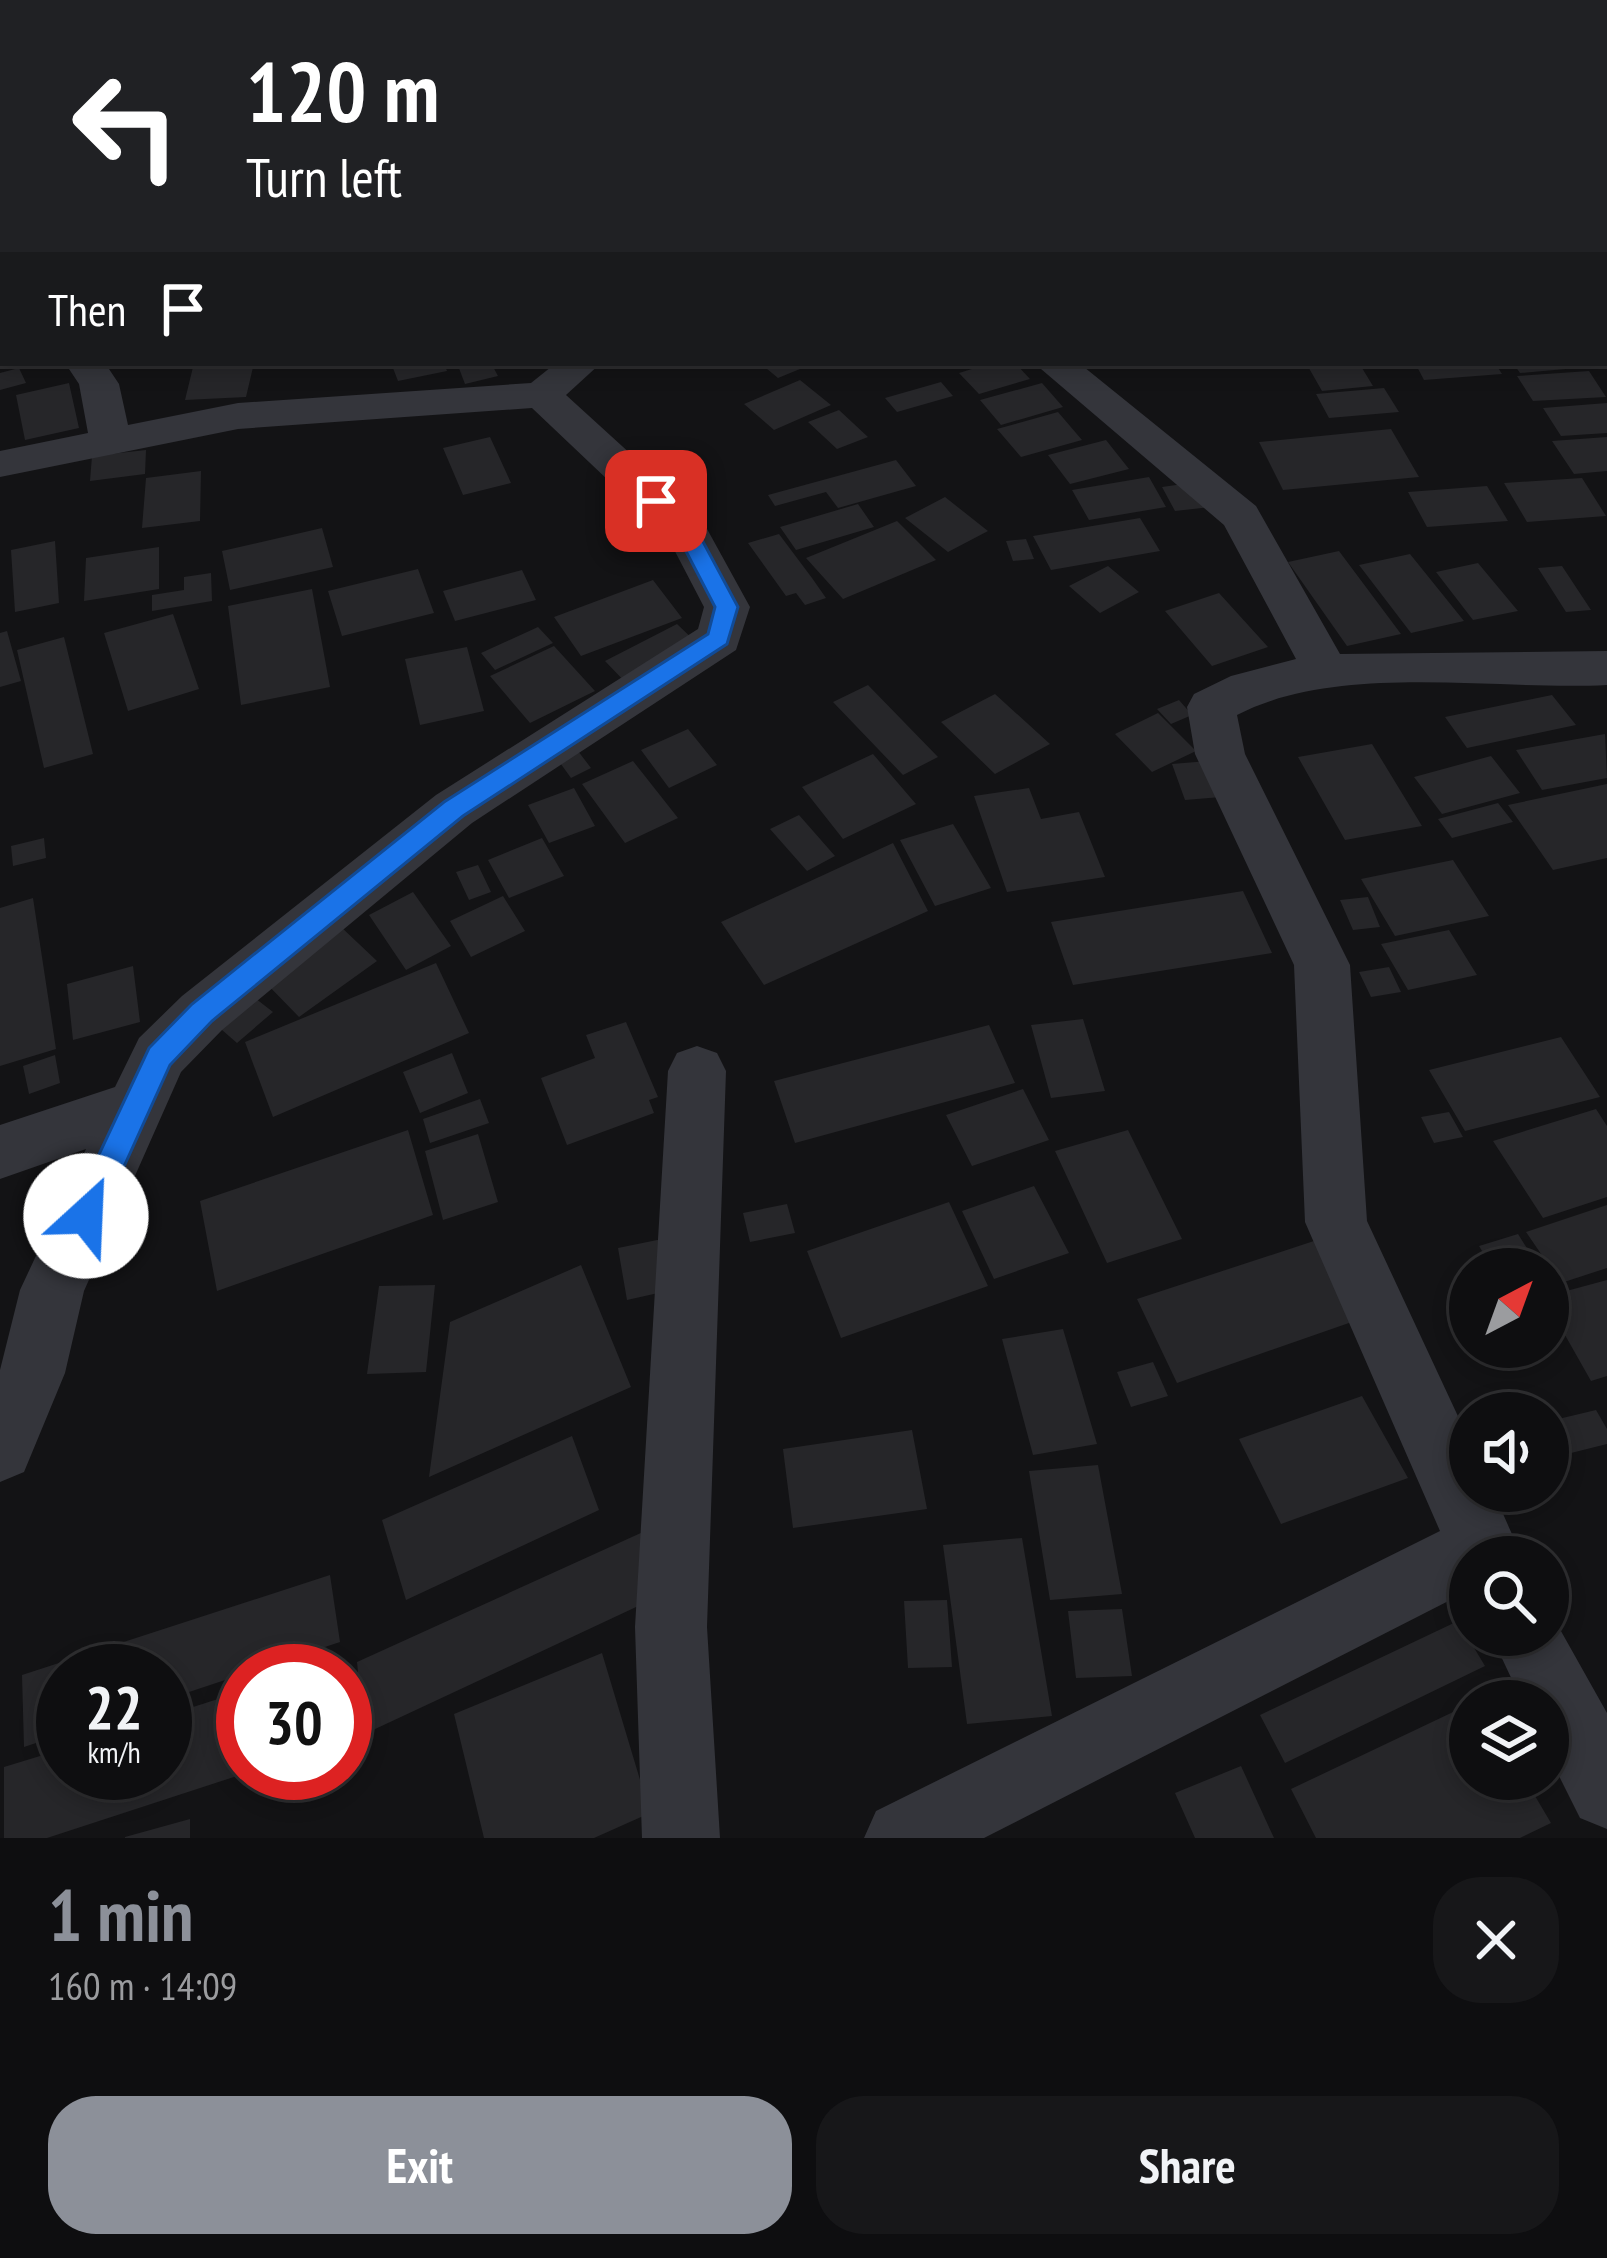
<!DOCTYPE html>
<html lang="en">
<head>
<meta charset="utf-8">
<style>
	:root { --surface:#0e0e10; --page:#171719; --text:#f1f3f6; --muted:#9b9c9f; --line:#2e2e30; --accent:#8c9099 }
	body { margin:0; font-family:"PT Sans Narrow",sans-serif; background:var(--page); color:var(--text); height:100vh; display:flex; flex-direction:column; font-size:45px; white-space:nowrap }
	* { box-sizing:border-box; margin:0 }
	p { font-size:39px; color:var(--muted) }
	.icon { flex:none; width:66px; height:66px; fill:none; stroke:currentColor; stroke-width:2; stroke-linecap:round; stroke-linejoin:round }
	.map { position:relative; height:1838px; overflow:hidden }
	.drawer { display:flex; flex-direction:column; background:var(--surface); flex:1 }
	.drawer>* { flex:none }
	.guide { position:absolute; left:0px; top:0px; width:1608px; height:366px; box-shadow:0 6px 18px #0003,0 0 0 3px var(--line); background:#202124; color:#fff; overflow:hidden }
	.needle { width:78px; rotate:41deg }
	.tools { position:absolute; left:1449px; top:1248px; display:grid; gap:24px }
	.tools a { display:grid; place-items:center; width:120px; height:120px; border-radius:50%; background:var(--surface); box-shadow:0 6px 18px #0003,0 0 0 3px var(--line); font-size:60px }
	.speed { position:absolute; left:36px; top:1644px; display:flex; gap:24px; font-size:60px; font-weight:700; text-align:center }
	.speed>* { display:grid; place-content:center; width:156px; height:156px; border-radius:50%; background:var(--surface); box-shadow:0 6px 18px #0003,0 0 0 3px var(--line); line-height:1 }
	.speed small { font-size:30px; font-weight:400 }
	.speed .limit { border:18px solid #d22; background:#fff; color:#111 }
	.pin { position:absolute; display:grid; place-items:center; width:102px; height:102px; color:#fff; margin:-51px; border-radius:24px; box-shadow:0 6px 18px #0006 }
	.me { position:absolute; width:132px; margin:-66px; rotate:25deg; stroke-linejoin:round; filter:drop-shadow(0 0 9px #0008) }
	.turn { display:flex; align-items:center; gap:42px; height:252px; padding:0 48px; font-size:54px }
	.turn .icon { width:156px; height:156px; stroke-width:2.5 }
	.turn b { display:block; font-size:84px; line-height:102px }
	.then { display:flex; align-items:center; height:114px; padding:0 48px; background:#0003; gap:24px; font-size:45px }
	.round { display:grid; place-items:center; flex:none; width:126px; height:126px; border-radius:48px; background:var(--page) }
	.headline { display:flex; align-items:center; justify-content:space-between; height:204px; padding:0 48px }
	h1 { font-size:72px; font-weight:600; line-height:90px; color:var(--accent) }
	.primary-button { display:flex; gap:24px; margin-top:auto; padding:24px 48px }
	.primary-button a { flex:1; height:138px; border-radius:48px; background:var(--accent); color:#fff; font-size:48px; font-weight:600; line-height:138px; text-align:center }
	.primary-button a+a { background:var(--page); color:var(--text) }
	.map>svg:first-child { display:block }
	.building { fill:#262629 }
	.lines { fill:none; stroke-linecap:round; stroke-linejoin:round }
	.minor { fill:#34353b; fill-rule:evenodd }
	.route { fill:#1a73e8; stroke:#114b97; stroke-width:3 }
</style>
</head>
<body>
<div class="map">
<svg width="1607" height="1838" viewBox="0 0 1607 1838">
	<rect width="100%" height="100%" fill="#131315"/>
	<path class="building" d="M194 363H254L246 397 185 400Z
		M391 363H444L447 371 398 381Z
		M457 363H491L498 376 465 384Z
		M760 363H793L800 369 778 378Z
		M991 363H1015L1030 379 979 394 959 373Z
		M1306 363H1359L1373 386 1322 391Z
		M1415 363H1495L1502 374 1424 380Z
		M1513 363H1599V366L1520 373Z
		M19 368 26 383 0 390V373Z
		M1589 371 1606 397 1533 401 1517 376Z
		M800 380 831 405 774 430 744 404Z
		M941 382 953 396 897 412 885 398Z
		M69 383 79 428 25 440 16 395Z
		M1042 383 1063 407 1001 425 980 400Z
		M1384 388 1399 412 1329 418 1316 394Z
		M1607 403V433L1561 436 1543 408Z
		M839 410 868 437 837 449 808 422Z
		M1058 412 1082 440 1021 457 997 429Z
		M1391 429 1419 477 1283 490 1259 442Z
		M490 437 511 483 463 495 443 448Z
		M1607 437V471L1574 474 1552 441Z
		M1106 440 1129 469 1070 484 1048 455Z
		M146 450 145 474 90 481 92 456Z
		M896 460 916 486 838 508 826 492 775 506 768 495Z
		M201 471 200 521 142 528 146 478Z
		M1149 477 1166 507 1089 520 1072 490Z
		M1582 478 1606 516 1527 522 1504 483Z
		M1197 482 1211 507 1175 511 1162 487Z
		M1487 486 1508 521 1427 527 1408 492Z
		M945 497 988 531 948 552 905 518Z
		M858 504 874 527 796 550 780 527Z
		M1140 518 1160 551 1051 570 1033 536Z
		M897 521 936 560 843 599 806 558Z
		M322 528 333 567 230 590 222 551Z
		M779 534 812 578 826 598 805 605 796 593 786 596 748 543Z
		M1026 539 1034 559 1013 561 1006 541Z
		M55 541 59 603 15 612 11 550Z
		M159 547V589L84 601 86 558Z
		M1339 551 1401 634 1347 646 1288 562Z
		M1410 554 1464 621 1411 633 1359 565Z
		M1478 563 1518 611 1473 620 1436 572Z
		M1108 566 1139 592 1100 613 1069 586Z
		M1562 566 1591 610 1566 612 1538 568Z
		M418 569 434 613 342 636 328 591Z
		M522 570 536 600 455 621 443 591Z
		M211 573 212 601 152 611V595L184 590V577Z
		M653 580 682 618 581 656 554 617Z
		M312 589 330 687 241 705 228 606Z
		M1219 593 1268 647 1212 666 1165 611Z
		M173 614 199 689 128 711 104 633Z
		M677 624 700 646 627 684 605 661Z
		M538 627 553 643 495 670 481 653Z
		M7 631 21 681 0 687V633Z
		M64 637 93 754 44 768 17 650Z
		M554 646 595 691 530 723 490 676Z
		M467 647 484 711 420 725 405 659Z
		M868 685 938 757 903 775 833 702Z
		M995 694 1050 744 995 774 941 722Z
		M1552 695 1576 725 1467 748 1445 717Z
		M1179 700 1192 715 1171 724 1157 709Z
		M1158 713 1196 751 1152 772 1115 734Z
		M688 729 717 765 669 788 641 750Z
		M1605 734 1607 778 1542 790 1516 750Z
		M1372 744 1422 826 1345 840 1298 757Z
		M578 751 591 768 571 778 558 760Z
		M873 754 916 804 843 839 802 787Z
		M1491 756 1520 793 1442 814 1414 777Z
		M633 761 678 818 625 843 582 784Z
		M1208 761 1221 797 1185 800 1172 764Z
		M1607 784V858L1553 870 1508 805Z
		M574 788 595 826 549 843 528 805Z
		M1029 788 1041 819 1079 812 1105 877 1007 892 974 796Z
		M1498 803 1513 822 1452 838 1438 819Z
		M799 815 835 856 807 871 770 829Z
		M953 824 991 888 935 906 900 840Z
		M44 838 46 858 13 866 11 846Z
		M542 838 564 876 509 898 488 860Z
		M893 843 928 911 764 985 721 922Z
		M1453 860 1489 916 1395 936 1361 879Z
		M478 865 491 892 469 900 456 872Z
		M1243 891 1272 953 1073 985 1051 922Z
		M413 892 451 946 406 970 369 915Z
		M503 896 525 931 471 957 450 921Z
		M1368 897 1380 927 1353 930 1340 900Z
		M33 898 56 1049 0 1066V908Z
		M340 926 377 961 299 1017 263 980Z
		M1449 930 1477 975 1408 990 1381 944Z
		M436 963 469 1033 273 1117 245 1042Z
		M133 966 140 1022 73 1040 67 984Z
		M1389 967 1401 992 1371 997 1359 972Z
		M250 994 273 1012 237 1043 214 1023Z
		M1083 1019 1105 1091 1051 1098 1031 1025Z
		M626 1022 658 1097 649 1100 654 1113 567 1145 541 1078 595 1058 586 1035Z
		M989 1025 1015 1083 795 1143 774 1081Z
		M1561 1037 1600 1097 1465 1131 1429 1070Z
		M452 1053 468 1093 420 1113 403 1072Z
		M55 1055 60 1083 29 1094 23 1066Z
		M1023 1089 1049 1140 972 1166 946 1115Z
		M480 1099 489 1123 430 1143 423 1119Z
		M1596 1109 1607 1126V1197L1543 1218 1493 1141Z
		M1449 1112 1463 1137 1434 1143 1421 1117Z
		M408 1130 433 1215 217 1291 200 1201Z
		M1128 1130 1182 1239 1107 1263 1055 1151Z
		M478 1134 498 1202 443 1220 425 1151Z
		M1034 1186 1069 1253 994 1279 962 1211Z
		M949 1202 988 1286 841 1338 807 1251Z
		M787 1204 795 1233 750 1242 743 1213Z
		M1607 1205V1268L1561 1283 1526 1232Z
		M1518 1234 1540 1269H1493L1479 1246Z
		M667 1238 676 1289 627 1300 618 1248Z
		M1323 1238 1369 1316 1177 1383 1137 1299Z
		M581 1265 631 1387 429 1477 450 1322Z
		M1607 1280V1376L1591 1381 1548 1305V1296Z
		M435 1285 426 1372 367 1374 379 1286Z
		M1063 1329 1097 1444 1033 1455 1002 1339Z
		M1153 1362 1168 1396 1131 1407 1117 1372Z
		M1362 1396 1408 1478 1281 1524 1239 1439Z
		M1596 1410 1607 1429V1444L1567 1454 1550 1421Z
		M912 1430 927 1509 793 1528 783 1449Z
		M572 1436 599 1510 406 1600 382 1520Z
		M1098 1465 1122 1594 1050 1600 1029 1471Z
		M643 1532 666 1593 373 1730 370 1719 345 1730V1677L358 1672 357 1662Z
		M1022 1538 1052 1716 967 1724 943 1545Z
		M330 1575 340 1642 165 1700V1671H63V1734L24 1747 22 1675Z
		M947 1600 952 1667 908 1668 904 1601Z
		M1122 1609 1132 1676 1076 1678 1068 1611Z
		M1458 1621 1485 1666 1285 1763 1260 1715Z
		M602 1653 650 1813 594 1838H484L454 1714Z
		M243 1691V1774L47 1838H4V1767L63 1749V1773H165V1716Z
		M1470 1704V1779H1525L1551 1823 1520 1838H1316L1291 1789Z
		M1241 1766 1274 1838H1195L1175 1793Z
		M190 1819V1838H125V1837Z"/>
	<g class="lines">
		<path class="minor" d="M513 0H543L544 3H514Z
			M1607 178V200L1605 201V179Z
			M1605 305 1607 306V330L1605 329Z
			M65 363H105L119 384 128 425 238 403 531 383 556 363H601L566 395 701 518 750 607 736 650 472 823 222 1030 181 1072 84 1291 65 1373 24 1472 0 1482V1370L20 1290 86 1149 0 1179V1125L115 1087 139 1038 182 996 436 795 698 629 704 607 667 536 532 408 238 429 0 477V451L88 433 79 384Z
			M1034 363H1079L1256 506 1340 654 1607 651V685C1494 691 1339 662 1237 715L1245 754 1350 965 1367 1221 1470 1442V1491H1493L1522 1557H1470V1590L984 1838H864L876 1811 1440 1531 1305 1222 1294 965 1195 754 1187 707 1194 694 1231 676 1296 659 1224 525Z
			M697 1046 717 1053 726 1071 707 1627 720 1838H642L635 1627 668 1071 677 1053Z
			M1548 1608 1607 1713V1829L1580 1818 1548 1754V1701H1522L1491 1635H1548Z"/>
	</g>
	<path class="route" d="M656 494 693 523 738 607 727 644 463 816 212 1021 170 1065 97 1226 86 1231 75 1226 70 1216 149 1048 192 1004 444 802 708 634 715 607 676 532 645 501Z"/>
</svg>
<div class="tools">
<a><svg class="needle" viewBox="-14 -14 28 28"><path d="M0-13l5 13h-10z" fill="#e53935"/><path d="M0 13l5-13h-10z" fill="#9b9c9f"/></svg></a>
<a><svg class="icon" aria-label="sound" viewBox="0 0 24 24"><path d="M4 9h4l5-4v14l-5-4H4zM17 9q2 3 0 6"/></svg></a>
<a><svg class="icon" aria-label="search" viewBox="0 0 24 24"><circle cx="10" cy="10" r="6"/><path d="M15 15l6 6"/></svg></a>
<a><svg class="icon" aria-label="layers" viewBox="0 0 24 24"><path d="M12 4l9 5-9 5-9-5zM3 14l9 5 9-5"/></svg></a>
</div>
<div class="speed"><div>22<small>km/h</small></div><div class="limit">30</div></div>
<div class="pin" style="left:656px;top:501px;background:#d93025"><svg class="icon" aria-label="arrive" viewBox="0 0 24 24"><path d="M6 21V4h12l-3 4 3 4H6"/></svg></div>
<svg class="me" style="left:86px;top:1216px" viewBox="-20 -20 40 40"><circle r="19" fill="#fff"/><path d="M0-13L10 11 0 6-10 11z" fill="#1a73e8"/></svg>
<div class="guide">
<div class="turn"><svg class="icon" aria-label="left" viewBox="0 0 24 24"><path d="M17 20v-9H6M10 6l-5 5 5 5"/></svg><div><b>120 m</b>Turn left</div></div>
<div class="then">Then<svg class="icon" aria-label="arrive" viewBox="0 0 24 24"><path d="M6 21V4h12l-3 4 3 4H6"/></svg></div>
</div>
</div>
<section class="drawer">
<div class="headline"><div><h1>1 min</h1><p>160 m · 14:09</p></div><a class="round"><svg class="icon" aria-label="close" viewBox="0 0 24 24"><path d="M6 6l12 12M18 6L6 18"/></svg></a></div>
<div class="primary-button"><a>Exit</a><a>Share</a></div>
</section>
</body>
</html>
